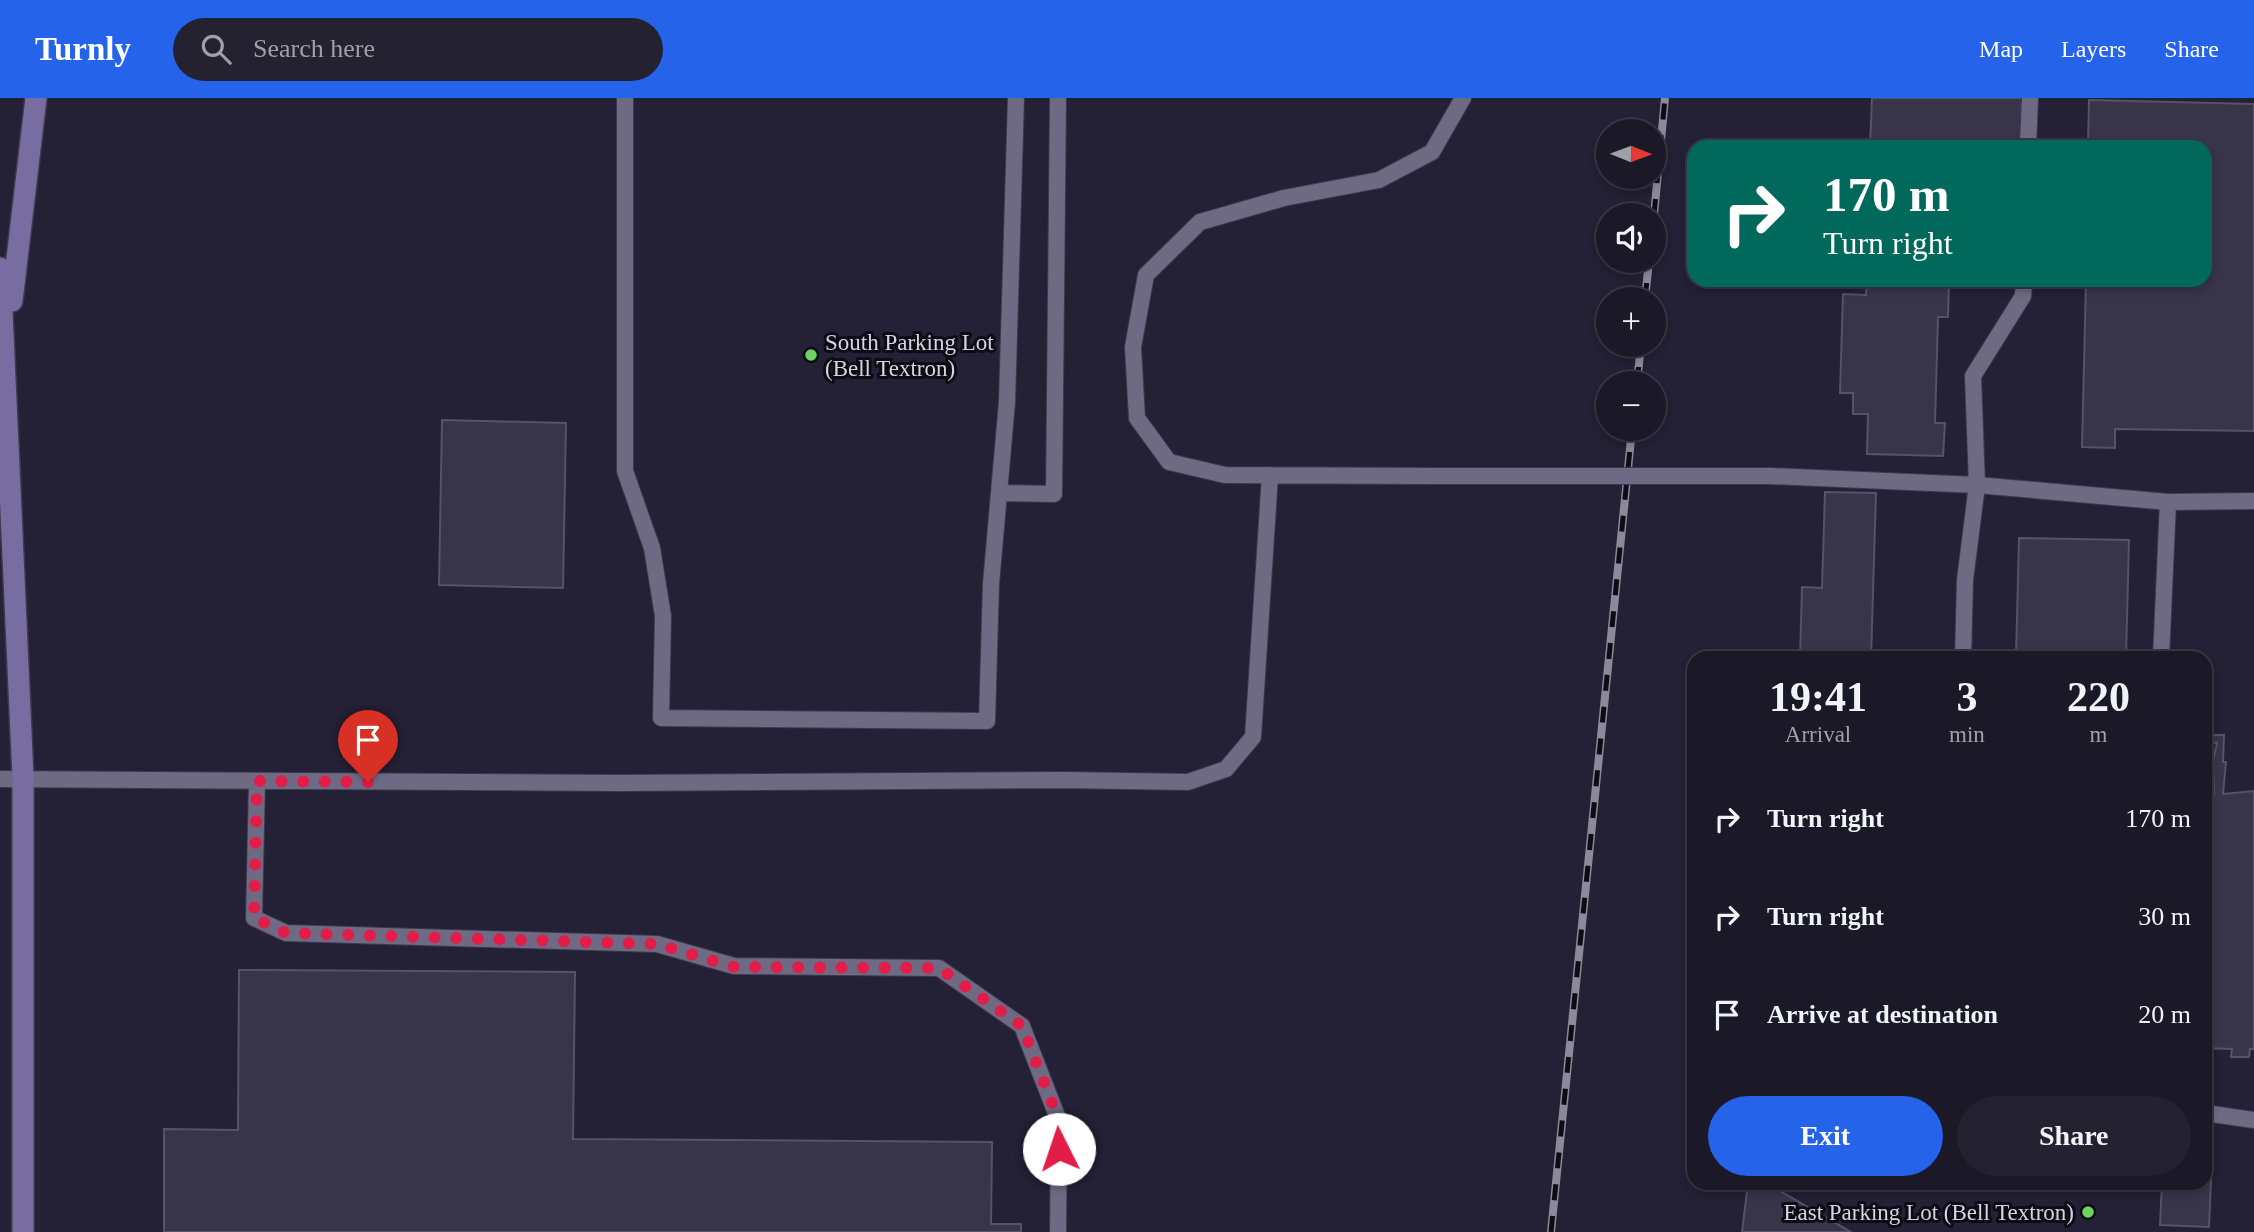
<!DOCTYPE html>
<html lang="en">
<head>
<meta charset="utf-8">
<style>
	:root { --surface:#1b1828; --page:#242130; --text:#f1f3f6; --muted:#a0a0a8; --line:#393745; --accent:#2563eb }
	body { margin:0; font-family:"Times New Roman",serif; background:var(--page); color:var(--text); height:100vh; display:flex; flex-direction:column; font-size:26px; white-space:nowrap }
	* { box-sizing:border-box; margin:0 }
	p { font-size:23px; color:var(--muted) }
	.icon { flex:none; width:38px; height:38px; fill:none; stroke:currentColor; stroke-width:2; stroke-linecap:round; stroke-linejoin:round }
	.map { position:relative; flex:1; overflow:hidden }
	.drawer { position:absolute; left:1687px; top:553px; width:525px; height:539px; display:flex; flex-direction:column; background:var(--surface); border-radius:21px; box-shadow:0 4px 10px #0003,0 0 0 2px var(--line) }
	.drawer>* { flex:none }
	.guide { position:absolute; left:1687px; top:42px; width:525px; height:147px; border-radius:21px; box-shadow:0 4px 10px #0003,0 0 0 2px var(--line); background:#00695c; color:#fff; overflow:hidden }
	.needle { width:46px; rotate:91deg }
	.buttons { position:absolute; left:1596px; top:21px; display:grid; gap:14px }
	.buttons a { display:grid; place-items:center; width:70px; height:70px; border-radius:50%; background:var(--surface); box-shadow:0 4px 10px #0003,0 0 0 2px var(--line); font-size:35px }
	.pin { position:absolute; display:grid; place-items:center; width:60px; height:60px; color:#fff; margin:-72px -30px; border-radius:50% 50% 50% 0; rotate:-45deg; box-shadow:0 0 7px #0007 }
	.pin .icon { rotate:45deg }
	.me { position:absolute; width:77px; margin:-38px; rotate:356deg; stroke-linejoin:round; filter:drop-shadow(0 0 5px #0008) }
	.turn { display:flex; align-items:center; gap:24px; height:147px; padding:0 21px; font-size:32px }
	.turn .icon { width:91px; height:91px; stroke-width:2.5 }
	.turn b { display:block; font-size:49px; line-height:60px }
	.eta { display:flex; justify-content:space-evenly; align-items:center; height:119px; text-align:center }
	.eta b { font-size:42px; font-weight:800; line-height:49px }
	.action { display:flex; gap:14px; margin-top:auto; padding:14px 21px }
	.action a { flex:1; height:80px; border-radius:42px; background:var(--accent); color:#fff; font-size:28px; font-weight:800; line-height:80px; text-align:center }
	.action a+a { background:var(--page); color:var(--text) }
	ul { padding:0; list-style:none }
	li { display:flex; align-items:center; gap:21px; height:98px; padding:0 21px }
	li div { flex:1 }
	li b { display:block; font-size:26px }
	li em { font-style:normal }
	header { display:flex; align-items:center; gap:42px; box-sizing:border-box; height:98px; padding:0 35px; background:var(--accent); color:#fff }
	header strong { font-size:33px }
	nav { display:flex; gap:38px; margin-inline-start:auto; font-size:24px }
	.search { width:490px; height:63px; background:var(--page); display:flex; align-items:center; gap:18px; box-sizing:border-box; padding:0 24px; border-radius:38px; color:var(--muted); font-size:26px }
	.map>svg:first-child { display:block }
	.building { fill:#38344a; stroke:#56526a; stroke-width:2 }
	.lines { fill:none; stroke-linecap:round; stroke-linejoin:round }
	.service-casing { stroke:#3e3a4c; stroke-width:18 }
	.secondary-casing { stroke:#3e3a4c; stroke-width:24 }
	.service { stroke:#6e6a83; stroke-width:16 }
	.secondary { stroke:#786da0; stroke-width:21 }
	.rail-casing { stroke:#8c899a; stroke-width:8 }
	.rail { stroke:#0d0c15; stroke-width:5; stroke-dasharray:16; stroke-linecap:butt }
	.service-bridge-casing { stroke:#3e3a4c; stroke-width:18; stroke-linecap:butt }
	.service-bridge { stroke:#6e6a83; stroke-width:16 }
	.route { stroke:#e11d48; stroke-width:12; stroke-dasharray:0 21.6 }
	.poi-dot { fill:#6cd362; stroke:#0d0c15; stroke-width:2.5 }
	.labels { text-anchor:middle; stroke-width:6; stroke-linejoin:round; paint-order:stroke }
	.poi-label { font-size:23px; fill:#d6d4e2; stroke:#0d0c15; text-anchor:start }
</style>
</head>
<body>
<header>
<strong>Turnly</strong>
<div class="search"><svg class="icon" aria-label="search" viewBox="0 0 24 24"><circle cx="10" cy="10" r="6"/><path d="M15 15l6 6"/></svg>Search here</div>
<nav><a>Map</a><a>Layers</a><a>Share</a></nav>
</header>
<div class="map">
<svg width="2254" height="1134" viewBox="0 0 2254 1134">
	<rect width="100%" height="100%" fill="#242035"/>
	<path class="building" d="M1872 0H2022L2020 49H1870Z
		M2089 2 2254 6V333L2115 331V350L2082 349 2086 182H2205V49H2088Z
		M1867 182H2016V187L1949 185 1948 219H1938L1935 325H1945L1943 358 1867 356 1868 316H1853V295H1840L1843 196 1866 197Z
		M442 322 566 325 563 490 439 487Z
		M1825 394 1876 395 1871 560H1800L1802 489 1822 490Z
		M2019 440 2129 442 2126 560H2016Z
		M2205 637H2224L2223 664H2226L2223 696 2254 693V951H2250L2249 959H2231L2232 951 2205 950V696H2214L2213 664 2217 645 2205 644Z
		M239 872 575 874 573 1041 992 1044 991 1126H1021V1134H164V1031L238 1032Z
		M2205 1059H2212L2209 1129 2160 1127 2162 1085H2205Z
		M1748 1085H1766L1851 1134H1742Z"/>
	<g class="lines">
		<g class="service-casing">
			<path id="service" d="M625 0V373L652 450 663 518 661 620 987 623 991 486 1007 304 1016 0
				M2028 49 2030 0
				M1430 378 1225 377 1169 364 1137 320 1133 249 1146 177 1200 124 1284 100 1379 82 1432 54 1463 0
				M1770 378 1977 387 2168 404 2254 403
				M999 395 1054 396 1058 0
				M1963 560 1965 482 1977 387 1973 278 2023 198 2024 182
				M2161 560 2168 404
				M0 681 620 685 1064 682 1188 684 1226 671 1253 639 1270 377
				M257 683 254 820 286 835 657 846 734 868 939 870 1022 928 1059 1023 1058 1134
				M2205 1015 2254 1022"/>
		</g>
		<g class="secondary-casing">
			<path id="secondary" d="M0 170 23 679V1134
				M12 203 36 0"/>
		</g>
		<use href="#service" class="service"/>
		<use href="#secondary" class="secondary"/>
		<g class="rail-casing">
			<path id="rail" d="M1654 117 1665 0
				M1645 201 1649 163
				M1637 285 1641 247
				M1551 1134 1632 331"/>
		</g>
		<use href="#rail" class="rail"/>
		<g class="service-bridge-casing">
			<path id="service-bridge" d="M1430 378H1770"/>
		</g>
		<use href="#service-bridge" class="service-bridge"/>
	</g>
	<g class="lines">
		<path class="route" d="M368 684 257 683 254 820 286 835 657 846 734 869 939 870 1022 928 1059 1023V1051"/>
	</g>
	<g class="poi-dot">
		<circle cx="811" cy="257" r="7"/>
		<circle cx="2088" cy="1114" r="7"/>
	</g>
	<g class="labels">
		<g class="poi-label">
			<text x="825" y="252">South Parking Lot<tspan x="825" dy="26">(Bell Textron)</tspan></text>
			<text x="2074" y="1122" text-anchor="end">East Parking Lot (Bell Textron)</text>
		</g>
	</g>
</svg>
<div class="buttons">
<a><svg class="needle" viewBox="-14 -14 28 28"><path d="M0-13l5 13h-10z" fill="#e53935"/><path d="M0 13l5-13h-10z" fill="#a0a0a8"/></svg></a>
<a><svg class="icon" aria-label="sound" viewBox="0 0 24 24"><path d="M4 9h4l5-4v14l-5-4H4zM17 9q2 3 0 6"/></svg></a>
<a>+</a>
<a>−</a>
</div>
<div class="pin" style="left:368px;top:684px;background:#d93025"><svg class="icon" aria-label="arrive" viewBox="0 0 24 24"><path d="M6 21V4h12l-3 4 3 4H6"/></svg></div>
<svg class="me" style="left:1059px;top:1051px" viewBox="-20 -20 40 40"><circle r="19" fill="#fff"/><path d="M0-13L10 11 0 6-10 11z" fill="#e11d48"/></svg>
<div class="guide">
<div class="turn"><svg class="icon" aria-label="right" viewBox="0 0 24 24"><path d="M7 20v-9h11M14 6l5 5-5 5"/></svg><div><b>170 m</b>Turn right</div></div>
</div>
<section class="drawer">
<div class="eta">
<div><b>19:41</b><p>Arrival</p></div>
<div><b>3</b><p>min</p></div>
<div><b>220</b><p>m</p></div>
</div>
<ul>
<li><svg class="icon" aria-label="right" viewBox="0 0 24 24"><path d="M7 20v-9h11M14 6l5 5-5 5"/></svg><div><b>Turn right</b></div><em>170 m</em></li>
<li><svg class="icon" aria-label="right" viewBox="0 0 24 24"><path d="M7 20v-9h11M14 6l5 5-5 5"/></svg><div><b>Turn right</b></div><em>30 m</em></li>
<li><svg class="icon" aria-label="arrive" viewBox="0 0 24 24"><path d="M6 21V4h12l-3 4 3 4H6"/></svg><div><b>Arrive at destination</b></div><em>20 m</em></li>
</ul>
<div class="action"><a>Exit</a><a>Share</a></div>
</section>
</div>
</body>
</html>
